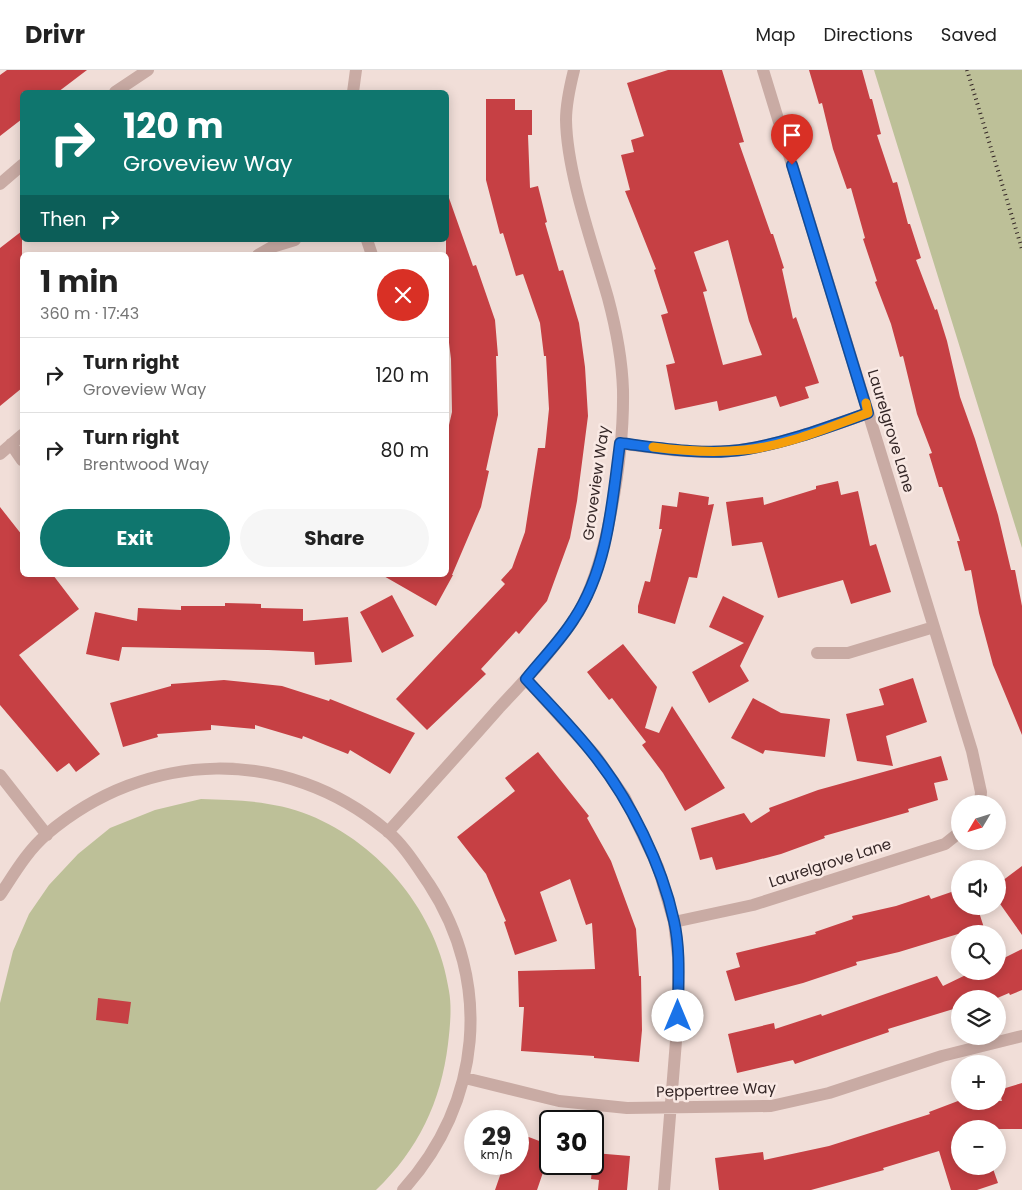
<!DOCTYPE html>
<html lang="en">
<head>
<meta charset="utf-8">
<style>
	:root { --surface:#fff; --page:#f6f6f6; --text:#222; --muted:#767676; --line:#e0e0e0; --accent:#0f766e }
	body { margin:0; font-family:Poppins,sans-serif; background:var(--page); color:var(--text); height:100vh; display:flex; flex-direction:column; font-size:19px; white-space:nowrap }
	* { box-sizing:border-box; margin:0 }
	p { font-size:16px; color:var(--muted) }
	.icon { flex:none; width:28px; height:28px; fill:none; stroke:currentColor; stroke-width:2; stroke-linecap:round; stroke-linejoin:round }
	.map { position:relative; flex:1; overflow:hidden }
	.details { position:absolute; left:20px; top:182px; width:429px; height:325px; display:flex; flex-direction:column; background:var(--surface); border-radius:8px; box-shadow:0 2px 12px #0003 }
	.details>* { flex:none }
	.guide { position:absolute; left:20px; top:20px; width:429px; height:152px; border-radius:8px; box-shadow:0 2px 12px #0003; background:#0f766e; color:#fff; overflow:hidden }
	.needle { width:32px; rotate:232deg }
	.fabs { position:absolute; left:951px; top:725px; display:grid; gap:10px }
	.fabs a { display:grid; place-items:center; width:55px; height:55px; border-radius:50%; background:var(--surface); box-shadow:0 2px 12px #0003; font-size:25px }
	.speed { position:absolute; left:464px; top:1040px; display:flex; gap:10px; font-size:25px; font-weight:700; text-align:center }
	.speed>* { display:grid; place-content:center; width:65px; height:65px; border-radius:50%; background:var(--surface); box-shadow:0 2px 12px #0003; line-height:1 }
	.speed small { font-size:12px; font-weight:400 }
	.speed .limit { border:2px solid #111; border-radius:8px; background:#fff; color:#111 }
	.pin { position:absolute; display:grid; place-items:center; width:42px; height:42px; color:#fff; margin:-51px -21px; border-radius:50% 50% 50% 0; rotate:-45deg; box-shadow:0 0 5px #0007 }
	.pin .icon { rotate:45deg }
	.me { position:absolute; width:55px; margin:-28px; rotate:0deg; stroke-linejoin:round; filter:drop-shadow(0 0 4px #0008) }
	.turn { display:flex; align-items:center; gap:18px; height:105px; padding:0 20px; font-size:22px }
	.turn .icon { width:65px; height:65px; stroke-width:2.5 }
	.turn b { display:block; font-size:35px; line-height:42px }
	.then { display:flex; align-items:center; height:48px; padding:0 20px; background:#0003; gap:10px; font-size:19px }
	.round { display:grid; place-items:center; flex:none; width:52px; height:52px; border-radius:26px; background:var(--page) }
	.head { display:flex; align-items:center; justify-content:space-between; height:85px; padding:0 20px }
	h1 { font-size:30px; font-weight:700; line-height:38px }
	.cta { display:flex; gap:10px; margin-top:auto; padding:10px 20px }
	.cta a { flex:1; height:58px; border-radius:30px; background:var(--accent); color:#fff; font-size:20px; font-weight:700; line-height:58px; text-align:center }
	.cta a+a { background:var(--page); color:var(--text) }
	ul { padding:0; list-style:none }
	li { display:flex; align-items:center; gap:15px; height:75px; padding:0 20px; border-top:1px solid var(--line) }
	li div { flex:1 }
	li b { display:block; font-size:19px }
	li em { font-style:normal }
	header { display:flex; align-items:center; gap:30px; box-sizing:border-box; height:70px; padding:0 25px; background:var(--surface); border-bottom:1px solid var(--line) }
	header strong { font-size:24px }
	nav { display:flex; gap:28px; margin-inline-start:auto; font-size:18px }
	.map>svg:first-child { display:block }
	.green { fill:#bdc098 }
	.building { fill:#c64044; fill-rule:evenodd }
	.lines { fill:none; stroke-linecap:round; stroke-linejoin:round }
	.minor { stroke:#c9aba4; stroke-width:12 }
	.rail { stroke:#342626; stroke-width:4; stroke-dasharray:1 4; stroke-linecap:butt }
	.route-casing { stroke:#114b97; stroke-width:12 }
	.route { stroke:#1a73e8; stroke-width:9 }
	.slow { stroke:#f59e0b; stroke-width:9 }
	.labels { text-anchor:middle; stroke-width:5; stroke-linejoin:round; paint-order:stroke }
	.street-label { font-size:15px; fill:#342626; stroke:#f9e9e4 }
</style>
</head>
<body>
<header>
<strong>Drivr</strong>
<nav><a>Map</a><a>Directions</a><a>Saved</a></nav>
</header>
<div class="map">
<svg width="1022" height="1120" viewBox="0 0 1022 1120">
	<rect width="100%" height="100%" fill="#f1ded8"/>
	<path class="green" d="M874 0H1022V478Z
		M201 729C238 730 275 731 309 745 381 774 438 844 449 921 452 938 450 957 448 974 441 1032 418 1080 376 1120H0V933L13 881 29 844 49 815 78 784 110 758 155 740Z"/>
	<path class="building" d="M7 0H87L58 22H22V49L0 66V5Z
		M668 0H722L744 72 739 73 771 164H773L784 198 782 199 793 249 796 247 819 313 805 317 809 328 780 337 776 326 719 341 717 331 675 340 666 295 675 293 661 245 668 243 654 200 656 199 625 121 630 120 621 85 634 82 631 70 644 66 627 13ZM728 170 749 251 762 285 723 295 703 222 707 221 694 182Z
		M809 0H862L870 29H872L881 64 877 65 893 113 897 112 908 154H910L921 188 916 190 935 240 937 239 947 271 960 327 975 369 998 445 1011 500H1015L1022 536V665L993 595 979 543 971 500 965 501 957 471H960L942 417H939L929 384 932 383 917 344 903 286 900 287 891 254 875 212 877 211 863 169 865 168 851 118 847 119 833 79 822 33 819 34Z
		M486 29H515V40H532V65H528L530 118 538 116 547 152 545 153 559 201 563 200 579 253 585 297 588 346 577 431 570 468 547 531 519 564 516 561 481 599 486 604 427 660 396 629 505 514 501 510 512 498 525 462 538 378H545L549 339 546 286H544L540 253 523 204 516 206 503 163 500 164 486 110Z
		M446 128H449L473 196 476 195 495 250 498 286H496L498 345 486 400 489 401 481 437 452 505H453L436 536 382 505H446V368L452 342 451 289 446 248Z
		M22 161V318L0 336V178Z
		M838 411 841 425 858 421 870 476 876 474 891 522 851 534 843 510 778 528 762 472 732 476 726 432 763 427 764 435 816 419V416Z
		M679 422 709 427 708 435 714 434 697 508 689 507 675 554 638 543V536L645 511 650 512 662 459H659L662 435 677 437Z
		M0 437 22 465V505H53L79 539 19 585 100 684 76 702 69 693 57 702 0 635Z
		M392 525 414 566 382 583 360 542Z
		M723 526 764 546 740 596 749 611 709 633 692 602 744 573 709 557Z
		M225 533 261 534V538L303 539V551L348 547 352 592 315 595 314 582 268 580 122 577 119 591 86 584 95 542 137 551 138 538 181 540V536H225Z
		M623 574 657 617 645 658 659 663 672 636 725 718 685 741 663 703 642 675 646 672 612 628 609 630 587 602Z
		M913 608 927 652 886 666 893 696 857 691 846 644 884 635 879 619Z
		M224 610 282 616 329 631 330 629 415 663 390 704 350 680 348 684 303 666 302 669 255 655V659L211 655V660L157 664 158 667 123 677 110 633 171 616V614Z
		M753 628 781 643 830 649 825 687 765 680 763 684 731 668Z
		M538 682 589 746 587 748 611 791 636 859 639 906H641L642 960 639 992 594 988V986L521 981 524 937H519L518 901 595 899 592 853 586 855 570 809 540 822 557 871 515 885 504 852 506 851 486 804 457 767 515 721 505 708Z
		M941 686 948 710 934 713 938 730 908 739 909 742 824 766 825 768 781 784 746 793 716 800 712 787 700 790 691 758 744 743 751 753 770 741 769 738 818 720Z
		M1022 796V865L998 831V814Z
		M960 819V836H977L986 864H958L899 882 856 892 857 895 803 913 735 931 726 901 740 897 736 883 816 864 815 862 853 849 852 846 896 836 929 825 931 829Z
		M1022 879V920L1010 925 1009 923 995 929H960V937L888 959 889 962 795 994 793 990 737 1003 728 964 774 953 775 959 821 944 822 946 937 906 943 916 974 901H998V891Z
		M98 928 131 932 128 954 96 950Z
		M1022 1013V1059H960V1096H992L998 1113 977 1120H951L939 1081 883 1098 884 1100 811 1120H719L715 1088 763 1082 764 1090 829 1076 930 1044 929 1042 958 1031H1002L999 1020Z
		M518 1063 550 1075V1082L537 1120H495L504 1094H518Z
		M594 1083 630 1086 627 1120H598L599 1110 591 1109Z"/>
	<g class="lines">
		<path class="minor" d="M763 0 972 681 981 722 980 734
			M115 22 148 0
			M353 22 356 0
			M0 114 22 95
			M367 170 372 185
			M258 185 272 177 295 170
			M620 373C661 379 705 386 747 379 789 372 828 357 868 343
			M11 374 22 390
			M0 384 22 365
			M817 583H848L934 557
			M526 609 595 685 625 728 658 797 674 852 678 887V946L664 1120
			M0 705 47 765
			M388 762C425 721 462 680 499 638 525 610 552 582 573 551 608 500 624 382 623 320 622 289 616 258 608 228 593 175 567 104 566 50 566 33 570 16 574 0
			M0 825C14 804 27 781 47 764 147 679 285 676 386 760 404 775 416 795 429 814 493 912 482 1033 403 1120
			M674 852 753 835 945 774 960 762
			M465 1008 559 1031 627 1038 771 1036 829 1023 942 986 1022 966"/>
		<path class="rail" d="M967 0 1022 179"/>
	</g>
	<g class="lines">
		<g class="route-casing">
			<path id="route" d="M678 946C678 915 681 882 674 851 662 795 630 730 594 685 573 658 549 634 526 609 542 589 561 570 574 549 608 498 612 433 620 373 660 378 706 386 747 379 789 372 828 357 868 343L792 95"/>
		</g>
		<use href="#route" class="route"/>
		<path class="slow" d="M653 377C683 381 714 383 744 380 787 376 829 357 868 343L866 333"/>
	</g>
	<g class="labels">
		<g class="street-label">
			<text transform="translate(891 361) rotate(73)" y="5">Laurelgrove Lane</text>
			<text transform="translate(596 413) rotate(-82)" y="5">Groveview Way</text>
			<text transform="translate(830 793) rotate(-18)" y="5">Laurelgrove Lane</text>
			<text transform="translate(716 1020) rotate(-2)" y="5">Peppertree Way</text>
		</g>
	</g>
</svg>
<div class="fabs">
<a><svg class="needle" viewBox="-14 -14 28 28"><path d="M0-13l5 13h-10z" fill="#e53935"/><path d="M0 13l5-13h-10z" fill="#767676"/></svg></a>
<a><svg class="icon" aria-label="sound" viewBox="0 0 24 24"><path d="M4 9h4l5-4v14l-5-4H4zM17 9q2 3 0 6"/></svg></a>
<a><svg class="icon" aria-label="search" viewBox="0 0 24 24"><circle cx="10" cy="10" r="6"/><path d="M15 15l6 6"/></svg></a>
<a><svg class="icon" aria-label="layers" viewBox="0 0 24 24"><path d="M12 4l9 5-9 5-9-5zM3 14l9 5 9-5"/></svg></a>
<a>+</a>
<a>−</a>
</div>
<div class="speed"><div>29<small>km/h</small></div><div class="limit">30</div></div>
<div class="pin" style="left:792px;top:95px;background:#d93025"><svg class="icon" aria-label="arrive" viewBox="0 0 24 24"><path d="M6 21V4h12l-3 4 3 4H6"/></svg></div>
<svg class="me" style="left:678px;top:946px" viewBox="-20 -20 40 40"><circle r="19" fill="#fff"/><path d="M0-13L10 11 0 6-10 11z" fill="#1a73e8"/></svg>
<div class="guide">
<div class="turn"><svg class="icon" aria-label="right" viewBox="0 0 24 24"><path d="M7 20v-9h11M14 6l5 5-5 5"/></svg><div><b>120 m</b>Groveview Way</div></div>
<div class="then">Then<svg class="icon" aria-label="right" viewBox="0 0 24 24"><path d="M7 20v-9h11M14 6l5 5-5 5"/></svg></div>
</div>
<section class="details">
<div class="head"><div><h1>1 min</h1><p>360 m · 17:43</p></div><a class="round" style="background:#d93025;color:#fff"><svg class="icon" aria-label="close" viewBox="0 0 24 24"><path d="M6 6l12 12M18 6L6 18"/></svg></a></div>
<ul>
<li><svg class="icon" aria-label="right" viewBox="0 0 24 24"><path d="M7 20v-9h11M14 6l5 5-5 5"/></svg><div><b>Turn right</b><p>Groveview Way</p></div><em>120 m</em></li>
<li><svg class="icon" aria-label="right" viewBox="0 0 24 24"><path d="M7 20v-9h11M14 6l5 5-5 5"/></svg><div><b>Turn right</b><p>Brentwood Way</p></div><em>80 m</em></li>
</ul>
<div class="cta"><a>Exit</a><a>Share</a></div>
</section>
</div>
</body>
</html>
